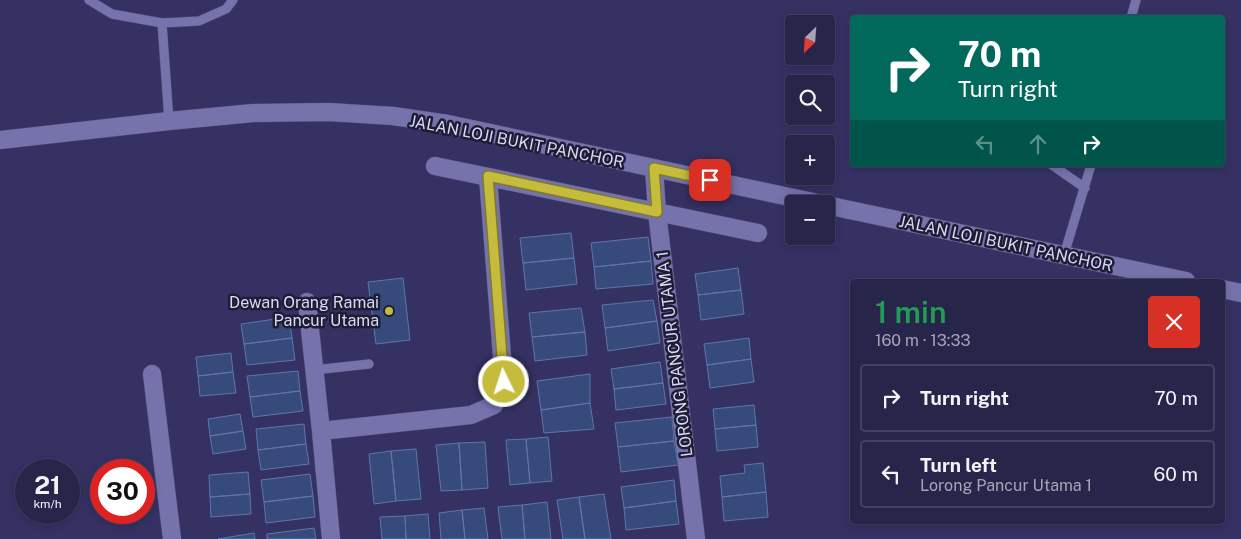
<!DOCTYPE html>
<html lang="en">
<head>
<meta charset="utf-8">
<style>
	:root { --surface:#28254a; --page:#302d51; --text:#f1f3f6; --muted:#a5a5b5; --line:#444262 }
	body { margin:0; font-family:"Public Sans",sans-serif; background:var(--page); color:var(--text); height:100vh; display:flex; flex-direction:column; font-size:19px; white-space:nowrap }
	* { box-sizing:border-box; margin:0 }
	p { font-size:16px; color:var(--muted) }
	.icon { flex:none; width:28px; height:28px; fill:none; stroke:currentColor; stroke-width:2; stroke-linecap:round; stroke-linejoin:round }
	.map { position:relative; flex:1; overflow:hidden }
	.drawer { position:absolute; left:850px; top:279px; width:375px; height:245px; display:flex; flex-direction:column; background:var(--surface); border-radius:5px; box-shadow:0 2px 8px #0003,0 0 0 1px var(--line) }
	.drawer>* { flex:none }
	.banner { position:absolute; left:850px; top:15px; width:375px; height:152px; border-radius:5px; box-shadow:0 2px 8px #0003,0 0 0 1px var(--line); background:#00695c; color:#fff; overflow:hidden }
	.needle { width:32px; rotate:205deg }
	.controls { position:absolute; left:785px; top:15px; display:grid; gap:10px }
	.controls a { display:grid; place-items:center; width:50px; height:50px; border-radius:5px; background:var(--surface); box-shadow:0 2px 8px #0003,0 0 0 1px var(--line); font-size:25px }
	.speed { position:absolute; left:15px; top:459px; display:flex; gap:10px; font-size:25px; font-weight:700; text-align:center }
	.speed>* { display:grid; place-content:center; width:65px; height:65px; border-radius:50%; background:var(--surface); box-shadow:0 2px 8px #0003,0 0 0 1px var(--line); line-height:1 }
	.speed small { font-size:12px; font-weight:400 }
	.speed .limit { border:8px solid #d22; background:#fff; color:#111 }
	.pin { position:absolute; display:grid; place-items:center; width:42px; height:42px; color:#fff; margin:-21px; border-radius:10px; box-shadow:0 2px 8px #0006 }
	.me { position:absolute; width:55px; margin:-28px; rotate:356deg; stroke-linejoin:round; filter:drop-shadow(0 0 4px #0008) }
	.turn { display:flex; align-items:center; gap:18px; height:105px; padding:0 25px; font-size:22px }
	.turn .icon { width:65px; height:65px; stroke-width:2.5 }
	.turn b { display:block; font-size:35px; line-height:42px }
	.lanes { display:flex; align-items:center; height:48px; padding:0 25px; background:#0003; justify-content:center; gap:25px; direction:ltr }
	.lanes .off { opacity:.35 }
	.round { display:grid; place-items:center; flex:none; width:52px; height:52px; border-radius:5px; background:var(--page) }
	.headline { display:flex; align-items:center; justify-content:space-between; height:85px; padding:0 25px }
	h1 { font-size:30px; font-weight:600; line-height:38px; color:#1e9e55 }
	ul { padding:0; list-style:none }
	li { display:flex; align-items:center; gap:15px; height:68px; margin:0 10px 8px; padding:0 15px; border:2px solid var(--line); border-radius:5px }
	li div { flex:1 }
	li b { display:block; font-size:19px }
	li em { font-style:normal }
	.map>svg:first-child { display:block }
	.building { fill:#364b7c; stroke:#5f76aa }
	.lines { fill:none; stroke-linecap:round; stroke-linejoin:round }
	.service-casing { stroke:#524d78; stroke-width:10 }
	.minor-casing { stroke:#524d78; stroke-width:19 }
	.service { stroke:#7673ac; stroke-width:9 }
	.minor { stroke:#7673ac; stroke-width:18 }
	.route-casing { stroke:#807a28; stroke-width:12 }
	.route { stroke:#c5bc3d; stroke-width:9 }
	.poi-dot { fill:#c5bc3d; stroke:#1e1d34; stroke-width:2 }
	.labels { text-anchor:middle; stroke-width:5; stroke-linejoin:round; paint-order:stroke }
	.street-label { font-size:16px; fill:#d8d9f8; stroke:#1e1d34 }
	.poi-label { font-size:16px; fill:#d8d9f8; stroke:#1e1d34; text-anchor:end }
</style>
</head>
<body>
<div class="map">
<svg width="1241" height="539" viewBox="0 0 1241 539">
	<rect width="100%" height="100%" fill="#353163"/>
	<path class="building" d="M571 233 574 258 523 263 520 238Z
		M648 237 651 261 594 267 591 243Z
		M574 258 577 284 526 290 523 263Z
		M651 261 653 284 596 289 594 267Z
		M738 268 741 290 698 295 695 274Z
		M403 278 410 340 376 344 368 282Z
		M741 290 744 314 701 320 698 295Z
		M653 300 657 321 605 328 602 305Z
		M581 308 585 332 532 337 529 313Z
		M289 317 292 338 244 344 241 324Z
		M657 321 660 343 608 351 605 328Z
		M585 332 587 355 535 361 532 337Z
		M292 338 295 360 247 365 244 344Z
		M749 338 751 359 707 365 704 344Z
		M231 353 233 372 198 376 196 357Z
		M751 359 754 382 710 388 707 365Z
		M660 362 663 383 614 389 611 369Z
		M298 371 300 391 250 397 247 376Z
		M233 372 236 393 200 396 198 376Z
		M590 374V403L541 410 537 381Z
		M663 383 666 404 616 410 614 389Z
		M300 391 303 411 253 417 250 397Z
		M590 403 594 429 544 433 541 410Z
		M754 405 756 425 715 429 713 409Z
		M240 414 243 431 210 436 208 419Z
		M672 417 674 441 618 447 615 423Z
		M304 424 306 444 258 450 256 429Z
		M756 425 758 447 717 451 715 429Z
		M243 431 246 449 213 454 210 436Z
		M548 437 552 481 530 483 526 439Z
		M526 439 530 483 510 485 506 440Z
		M674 441 678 465 621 472 618 447Z
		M485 442 488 488 462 490 459 443Z
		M459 443 462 490 441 491 436 445Z
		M306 444 309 464 261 470 258 450Z
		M416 449 421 499 396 501 391 451Z
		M391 451 396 501 374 504 369 454Z
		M763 463 766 492 722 497 720 476 745 473 744 465Z
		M248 472 250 494 210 497 209 475Z
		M310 474 313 496 264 502 261 480Z
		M674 480 676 501 624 508 621 487Z
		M766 492 768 517 724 521 722 497Z
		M250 494 251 514 211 517 210 497Z
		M604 494 611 539H585L579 497Z
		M313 496 315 517 266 523 264 502Z
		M579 497 585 539H563L557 500Z
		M676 501 679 524 626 530 624 508Z
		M547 502 551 539H525L522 505Z
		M522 505 525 539H502L498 507Z
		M484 508 488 539H465L462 510Z
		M462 510 465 539H441L439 513Z
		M428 514 430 539H406L405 516Z
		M405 516 406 539H382L380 517Z
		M314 528 316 539H267V534Z
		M254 533 255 539H218Z"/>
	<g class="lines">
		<g class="service-casing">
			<path id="service" d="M89 0 112 14 162 23 199 21 226 9 233 0
				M1131 18 1136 0
				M162 23 169 121
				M1052 165 1085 188
				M1064 255 1091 165
				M314 370 369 364"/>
		</g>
		<g class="minor-casing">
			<path id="minor" d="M0 140 169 121 253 113 329 112 393 116 448 124 822 204
				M435 166 758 233
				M654 168 657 212 696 539
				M826 205 1186 281
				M1222 289 1241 293
				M307 302 321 431 331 539
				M152 374 172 539
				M321 431 471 415 494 405 504 382 488 177"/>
		</g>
		<use href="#service" class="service"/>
		<use href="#minor" class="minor"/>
	</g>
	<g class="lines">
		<g class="route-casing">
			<path id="route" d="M504 382 488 176 657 212 654 168 710 180"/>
		</g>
		<use href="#route" class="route"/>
	</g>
	<circle class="poi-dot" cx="389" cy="311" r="5"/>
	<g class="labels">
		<g class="street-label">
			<text transform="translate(517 141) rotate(11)" y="6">JALAN LOJI BUKIT PANCHOR</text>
			<text transform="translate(1006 243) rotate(12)" y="6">JALAN LOJI BUKIT PANCHOR</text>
			<text transform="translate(674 354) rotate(-97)" y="6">LORONG PANCUR UTAMA 1</text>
		</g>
		<g class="poi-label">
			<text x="379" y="308">Dewan Orang Ramai<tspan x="379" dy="18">Pancur Utama</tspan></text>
		</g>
	</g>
</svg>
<div class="controls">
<a><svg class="needle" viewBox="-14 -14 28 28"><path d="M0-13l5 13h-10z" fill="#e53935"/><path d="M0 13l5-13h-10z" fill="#a5a5b5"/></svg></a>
<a><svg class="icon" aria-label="search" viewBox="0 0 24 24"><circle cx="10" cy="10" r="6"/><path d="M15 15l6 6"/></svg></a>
<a>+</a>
<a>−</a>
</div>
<div class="speed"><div>21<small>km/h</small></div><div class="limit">30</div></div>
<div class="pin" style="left:710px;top:180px;background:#d93025"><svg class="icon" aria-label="arrive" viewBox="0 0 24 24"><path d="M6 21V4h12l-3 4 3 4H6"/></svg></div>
<svg class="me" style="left:504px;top:382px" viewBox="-20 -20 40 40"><circle r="17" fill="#c5bc3d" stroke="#fff" stroke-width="3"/><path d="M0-11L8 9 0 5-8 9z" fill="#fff"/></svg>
<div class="banner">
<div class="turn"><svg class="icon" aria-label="right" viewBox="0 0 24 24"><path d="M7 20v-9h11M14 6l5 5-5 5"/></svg><div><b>70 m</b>Turn right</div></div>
<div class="lanes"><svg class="icon off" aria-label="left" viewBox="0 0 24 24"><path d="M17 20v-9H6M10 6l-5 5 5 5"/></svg><svg class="icon off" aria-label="ahead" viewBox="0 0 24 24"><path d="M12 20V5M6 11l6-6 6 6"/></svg><svg class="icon" aria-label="right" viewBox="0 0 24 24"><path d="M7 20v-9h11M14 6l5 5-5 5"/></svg></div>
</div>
<section class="drawer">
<div class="headline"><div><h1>1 min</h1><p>160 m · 13:33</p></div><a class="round" style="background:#d93025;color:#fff"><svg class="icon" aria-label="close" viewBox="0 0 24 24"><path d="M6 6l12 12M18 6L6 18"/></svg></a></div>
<ul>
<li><svg class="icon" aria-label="right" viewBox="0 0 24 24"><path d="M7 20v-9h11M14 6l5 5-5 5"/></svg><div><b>Turn right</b></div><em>70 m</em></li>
<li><svg class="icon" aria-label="left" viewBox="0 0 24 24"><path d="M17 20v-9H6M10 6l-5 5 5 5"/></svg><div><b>Turn left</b><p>Lorong Pancur Utama 1</p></div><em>60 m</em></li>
</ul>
</section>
</div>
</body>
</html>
